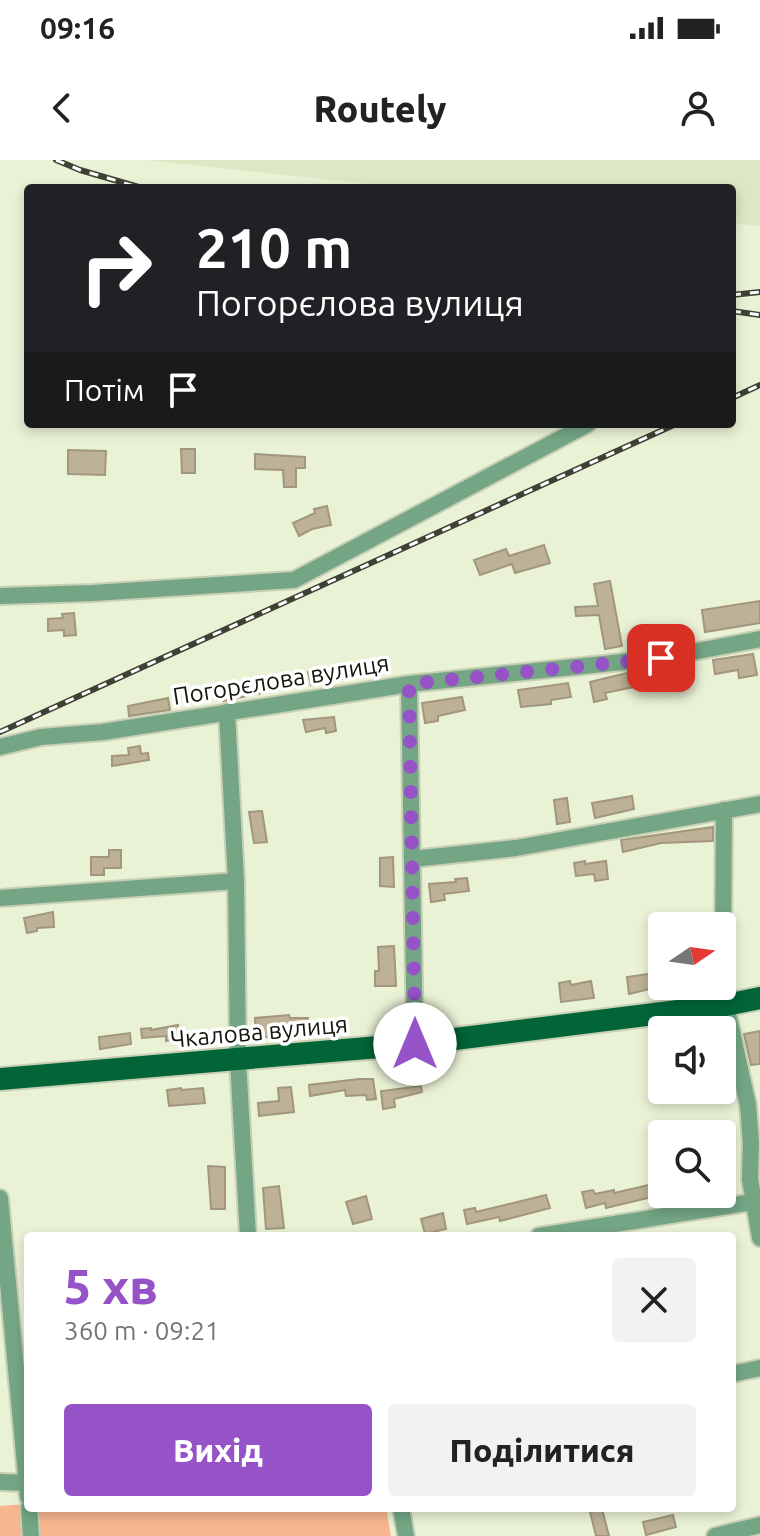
<!DOCTYPE html>
<html lang="uk">
<head>
<meta charset="utf-8">
<style>
	:root { --surface:#fff; --page:#f2f2f2; --text:#222; --muted:#767676; --accent:#9653c8 }
	body { margin:0; font-family:Ubuntu,sans-serif; background:var(--page); color:var(--text); height:100vh; display:flex; flex-direction:column; font-size:30px; white-space:nowrap }
	* { box-sizing:border-box; margin:0 }
	p { font-size:26px; color:var(--muted) }
	.icon { flex:none; width:44px; height:44px; fill:none; stroke:currentColor; stroke-width:2; stroke-linecap:round; stroke-linejoin:round }
	.map { position:relative; flex:1; overflow:hidden }
	.side { position:absolute; left:24px; top:1072px; width:712px; height:280px; display:flex; flex-direction:column; background:var(--surface); border-radius:8px; box-shadow:0 4px 12px #0003 }
	.side>* { flex:none }
	.top-card { position:absolute; left:24px; top:24px; width:712px; height:244px; border-radius:8px; box-shadow:0 4px 12px #0003; background:#202124; color:#fff; overflow:hidden }
	.needle { width:52px; rotate:77deg }
	.fabs { position:absolute; left:648px; top:752px; display:grid; gap:16px }
	.fabs a { display:grid; place-items:center; width:88px; height:88px; border-radius:8px; background:var(--surface); box-shadow:0 4px 12px #0003; font-size:40px }
	.pin { position:absolute; display:grid; place-items:center; width:68px; height:68px; color:#fff; margin:-34px; border-radius:16px; box-shadow:0 4px 12px #0006 }
	.me { position:absolute; width:88px; margin:-44px; rotate:0deg; stroke-linejoin:round; filter:drop-shadow(0 0 6px #0008) }
	.turn { display:flex; align-items:center; gap:28px; height:168px; padding:0 40px; font-size:36px }
	.turn .icon { width:104px; height:104px; stroke-width:2.5 }
	.turn b { display:block; font-size:56px; line-height:68px }
	.then { display:flex; align-items:center; height:76px; padding:0 40px; background:#0003; gap:16px; font-size:30px }
	.round { display:grid; place-items:center; flex:none; width:84px; height:84px; border-radius:8px; background:var(--page) }
	.head { display:flex; align-items:center; justify-content:space-between; height:136px; padding:0 40px }
	h1 { font-size:48px; font-weight:800; line-height:60px; color:var(--accent) }
	.action { display:flex; gap:16px; margin-top:auto; padding:16px 40px }
	.action a { flex:1; height:92px; border-radius:8px; background:var(--accent); color:#fff; font-size:32px; font-weight:800; line-height:92px; text-align:center }
	.action a+a { background:var(--page); color:var(--text) }
	.status { display:flex; justify-content:space-between; align-items:center; height:56px; padding:0 40px; background:var(--surface); direction:ltr }
	.status svg { height:22px; fill:currentColor }
	header { display:flex; justify-content:space-between; align-items:center; height:104px; padding:0 40px; background:var(--surface); font-size:36px; font-weight:800 }
	.map>svg:first-child { display:block }
	.built { fill:#dce7c3 }
	.green { fill:#f8b68f }
	.building { fill:#bdb196; stroke:#a2967c; stroke-width:2 }
	.lines { fill:none; stroke-linecap:round; stroke-linejoin:round }
	.minor-casing { stroke:#c8cfb5; stroke-width:20 }
	.major-casing { stroke:#c8cfb5; stroke-width:26 }
	.minor { stroke:#74a685; stroke-width:16 }
	.major { stroke:#016538; stroke-width:22 }
	.rail-casing { stroke:#3e4234; stroke-width:6 }
	.rail { stroke:#fff; stroke-width:3; stroke-dasharray:9; stroke-linecap:butt }
	.route { stroke:#9653c8; stroke-width:14; stroke-dasharray:0 25.2 }
	.labels { text-anchor:middle; stroke-width:7; stroke-linejoin:round; paint-order:stroke }
	.street-label { font-size:24px; fill:#14170d; stroke:#fff }
</style>
</head>
<body>
<div class="status"><b>09:16</b><svg viewBox="0 0 49 12"><path d="M0 12V9h3v3zM5 12V6h3v6zM10 12V3h3v9zM15 12V0h3v12zM26 1h20v11H26zM47 4h2v5h-2z"/></svg></div>
<header><svg class="icon" aria-label="back" viewBox="0 0 24 24"><path d="M15 5l-7 7 7 7"/></svg>Routely<svg class="icon" aria-label="person" viewBox="0 0 24 24"><circle cx="12" cy="8" r="4"/><path d="M4 21q1-7 8-7t8 7"/></svg></header>
<div class="map">
<svg width="760" height="1376" viewBox="0 0 760 1376">
	<rect width="100%" height="100%" fill="#eaf2d5"/>
	<path class="built" d="M146 0H760V66L732 63V28H407Z"/>
	<path class="green" d="M28 1344V1348H386L391 1376H0V1346Z"/>
	<path class="building" d="M181 289H195V313H182Z
		M68 290 106 291 105 315 68 314Z
		M255 294 305 297V308H296V327H284L283 310 255 309Z
		M327 346 331 365 312 369 299 376 293 363 315 353 314 349Z
		M544 385 550 403 515 413 512 404 480 415 474 400 506 389 509 396Z
		M610 421 622 486 605 489 599 455 576 456 575 447 598 446 594 424Z
		M760 441V463L705 472 702 450Z
		M74 453 76 475 64 476V470L48 471V459L63 458 62 454Z
		M753 494 757 515 739 518 738 510 715 514 713 500Z
		M359 502 362 515 311 525 308 512Z
		M631 512 634 527 605 533 607 539 594 542 590 522Z
		M260 521 262 533 223 541 221 529Z
		M568 523 571 537 551 540V544L521 547 518 530Z
		M462 537 465 550 438 556V561L425 563 422 543Z
		M168 538 170 550 129 556 128 546Z
		M334 557 336 571 326 573 325 568 306 572 303 560Z
		M140 586 141 594 148 593 149 600 112 606V596L129 595 128 588Z
		M632 636 634 649 595 658 592 643Z
		M567 638 570 662 557 664 554 640Z
		M262 651 267 682 254 683 249 652Z
		M713 667V681L661 683 623 692 621 680Z
		M109 690H121V708H104V715H91V697H109Z
		M393 697 394 727 380 726V698Z
		M585 701V704L606 701 608 719 595 721 594 714 576 716 574 703Z
		M467 718 469 731 444 734 445 740 431 742 429 724 456 722 455 719Z
		M53 752 54 767 37 768V771L27 773 24 758Z
		M394 786 396 826H375V811H379L378 787Z
		M662 812V826L629 834 627 817Z
		M570 821 571 825 591 821 594 838 561 842 559 823Z
		M289 855 290 858H308V877H256L255 858Z
		M178 865 180 878 166 881V876L142 878 141 869 151 868V870Z
		M760 871V904L751 905 744 874Z
		M130 873 131 884 100 889 99 877Z
		M359 919H373L376 939 367 940 366 935 346 936 345 930 310 936 309 925Z
		M421 926 422 932 394 939 395 947 383 949 381 931Z
		M291 927 294 952 259 956 258 943 279 941 278 928Z
		M181 928 182 930 203 928 205 943 169 946 167 930Z
		M208 1006 225 1007V1049H211Z
		M649 1025 652 1037 606 1048 605 1043 586 1048 582 1032 593 1030 595 1034 614 1030V1033Z
		M279 1026 284 1068 266 1069 263 1028Z
		M546 1035 550 1048 500 1061 499 1057 467 1064 464 1050 475 1048 476 1052Z
		M366 1036 372 1059 353 1064 346 1042Z
		M443 1053 446 1069 425 1074 421 1059Z
		M602 1349 609 1376H596L590 1352Z
		M673 1355 676 1367 646 1375 643 1362Z"/>
	<g class="lines">
		<g class="minor-casing">
			<path id="minor" d="M0 436 93 433 294 420 588 264
				M409 524 415 884
				M227 552 236 721 238 901 248 1076
				M0 587 41 577 103 572 409 524 661 498 760 479
				M724 650 723 786 726 845 748 945 751 983 750 1019 760 1078
				M413 699 516 688 760 644
				M0 738 236 721
				M0 1038 28 1337
				M539 1076 760 1041
				M732 1214 760 1208
				M0 1322 28 1323
				M29 1348 31 1376
				M401 1348 406 1376
				M715 1376 760 1365"/>
		</g>
		<g class="major-casing">
			<path id="major" d="M0 919 415 884 726 845 760 838"/>
		</g>
		<use href="#minor" class="minor"/>
		<use href="#major" class="major"/>
		<g class="rail-casing">
			<path id="rail" d="M56 0 80 10 142 28
				M732 135 760 132
				M732 151 760 155
				M732 238 760 225
				M0 572 676 264"/>
		</g>
		<use href="#rail" class="rail"/>
	</g>
	<g class="lines">
		<path class="route" d="M415 884 409 524 661 498"/>
	</g>
	<g class="labels">
		<g class="street-label">
			<text transform="translate(281 520) rotate(-9)" y="8">Погорєлова вулиця</text>
			<text transform="translate(259 872) rotate(-5)" y="8">Чкалова вулиця</text>
		</g>
	</g>
</svg>
<div class="fabs">
<a><svg class="needle" viewBox="-14 -14 28 28"><path d="M0-13l5 13h-10z" fill="#e53935"/><path d="M0 13l5-13h-10z" fill="#767676"/></svg></a>
<a><svg class="icon" aria-label="sound" viewBox="0 0 24 24"><path d="M4 9h4l5-4v14l-5-4H4zM17 9q2 3 0 6"/></svg></a>
<a><svg class="icon" aria-label="search" viewBox="0 0 24 24"><circle cx="10" cy="10" r="6"/><path d="M15 15l6 6"/></svg></a>
</div>
<div class="pin" style="left:661px;top:498px;background:#d93025"><svg class="icon" aria-label="arrive" viewBox="0 0 24 24"><path d="M6 21V4h12l-3 4 3 4H6"/></svg></div>
<svg class="me" style="left:415px;top:884px" viewBox="-20 -20 40 40"><circle r="19" fill="#fff"/><path d="M0-13L10 11 0 6-10 11z" fill="#9653c8"/></svg>
<div class="top-card">
<div class="turn"><svg class="icon" aria-label="right" viewBox="0 0 24 24"><path d="M7 20v-9h11M14 6l5 5-5 5"/></svg><div><b>210 m</b>Погорєлова вулиця</div></div>
<div class="then">Потім<svg class="icon" aria-label="arrive" viewBox="0 0 24 24"><path d="M6 21V4h12l-3 4 3 4H6"/></svg></div>
</div>
<section class="side">
<div class="head"><div><h1>5 хв</h1><p>360 m · 09:21</p></div><a class="round"><svg class="icon" aria-label="close" viewBox="0 0 24 24"><path d="M6 6l12 12M18 6L6 18"/></svg></a></div>
<div class="action"><a>Вихід</a><a>Поділитися</a></div>
</section>
</div>
</body>
</html>
